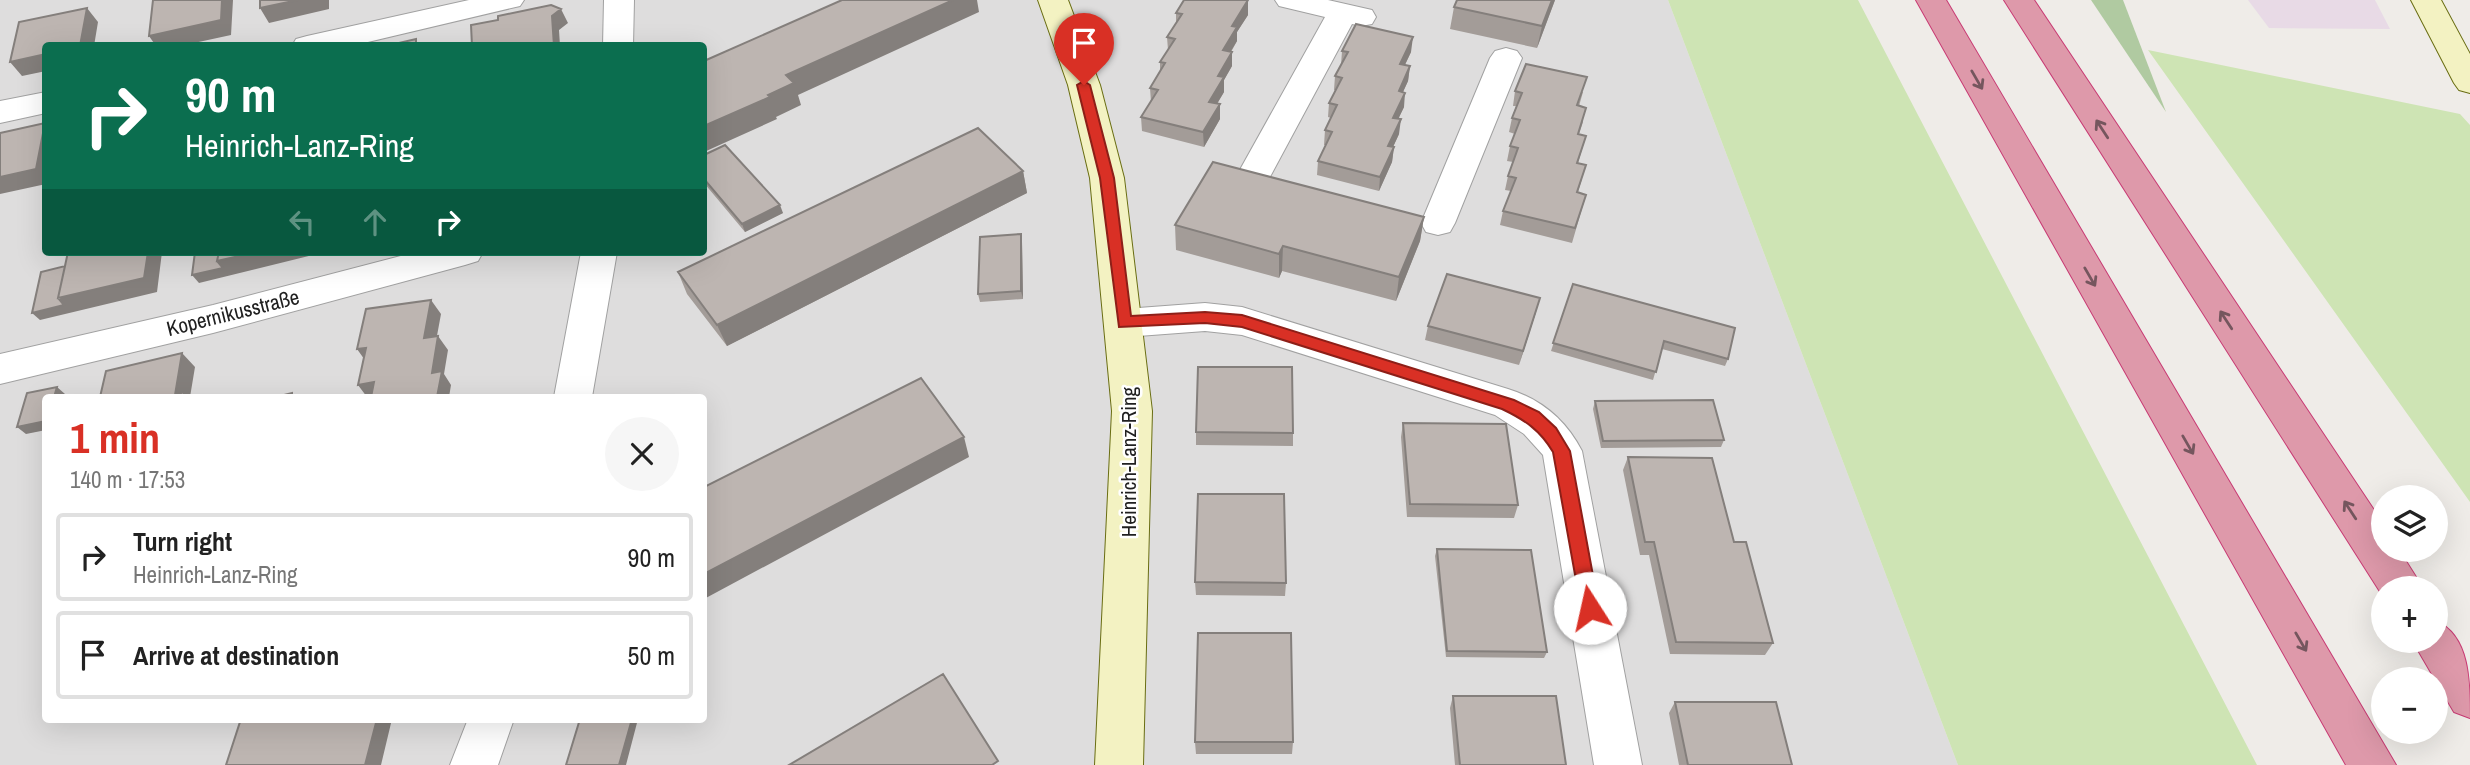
<!DOCTYPE html>
<html lang="en">
<head>
<meta charset="utf-8">
<style>
	:root { --surface:#fff; --page:#f6f6f6; --text:#222; --muted:#767676; --line:#e0e0e0; --accent:#d93025 }
	body { margin:0; font-family:"Archivo Narrow",sans-serif; background:var(--page); color:var(--text); height:100vh; display:flex; flex-direction:column; font-size:26px; white-space:nowrap }
	* { box-sizing:border-box; margin:0 }
	p { font-size:23px; color:var(--muted) }
	.icon { flex:none; width:38px; height:38px; fill:none; stroke:currentColor; stroke-width:2; stroke-linecap:round; stroke-linejoin:round }
	.map { position:relative; flex:1; overflow:hidden }
	.panel { position:absolute; left:42px; top:394px; width:665px; height:329px; display:flex; flex-direction:column; background:var(--surface); border-radius:7px; box-shadow:0 7px 28px #0002 }
	.panel>* { flex:none }
	.guide { position:absolute; left:42px; top:42px; width:665px; height:214px; border-radius:7px; box-shadow:0 7px 28px #0002; background:#0b6e4f; color:#fff; overflow:hidden }
	.buttons { position:absolute; left:2371px; top:485px; display:grid; gap:14px }
	.buttons a { display:grid; place-items:center; width:77px; height:77px; border-radius:50%; background:var(--surface); box-shadow:0 7px 28px #0002; font-size:35px }
	.pin { position:absolute; display:grid; place-items:center; width:60px; height:60px; color:#fff; margin:-72px -30px; border-radius:50% 50% 50% 0; rotate:-45deg; box-shadow:0 0 7px #0007 }
	.pin .icon { rotate:45deg }
	.me { position:absolute; width:77px; margin:-38px; rotate:350deg; stroke-linejoin:round; filter:drop-shadow(0 0 5px #0008) }
	.turn { display:flex; align-items:center; gap:24px; height:147px; padding:0 28px; font-size:32px }
	.turn .icon { width:91px; height:91px; stroke-width:2.5 }
	.turn b { display:block; font-size:49px; line-height:60px }
	.lanes { display:flex; align-items:center; height:66px; padding:0 28px; background:#0003; justify-content:center; gap:35px; direction:ltr }
	.lanes .off { opacity:.35 }
	.round { display:grid; place-items:center; flex:none; width:74px; height:74px; border-radius:37px; background:var(--page) }
	.headline { display:flex; align-items:center; justify-content:space-between; height:119px; padding:0 28px }
	h1 { font-size:42px; font-weight:700; line-height:52px; color:var(--accent) }
	ul { padding:0; list-style:none }
	li { display:flex; align-items:center; gap:21px; height:88px; margin:0 14px 10px; padding:0 14px; border:4px solid var(--line); border-radius:7px }
	li div { flex:1 }
	li b { display:block; font-size:26px }
	li em { font-style:normal }
	.map>svg:first-child { display:block }
	.residential { fill:#dedddd; fill-rule:evenodd }
	.industrial { fill:#e8dae6 }
	.grass { fill:#cee4b4 }
	.forest { fill:#b0caa1 }
	.lines { fill:none; stroke-linecap:round; stroke-linejoin:round }
	.street-casing { stroke:#a1a1a1; stroke-width:2 }
	.secondary-casing { stroke:#696d12; stroke-width:2 }
	.highway-casing { stroke:#c83b74; stroke-width:2 }
	.street { fill:#fff; fill-rule:evenodd }
	.secondary { fill:#f3f2c2; fill-rule:evenodd }
	.highway { fill:#de99aa; fill-rule:evenodd }
	.wall { fill:#a39c98 }
	.shaded-wall { fill:#847f7c }
	.building { fill:#bdb5b1; stroke:#847f7c; stroke-width:2 }
	.oneway { stroke:#75565e }
	.route { fill:#d93025; stroke:#8d1f18; stroke-width:2 }
	.labels { text-anchor:middle; stroke-width:5; stroke-linejoin:round; paint-order:stroke }
	.street-label { font-size:21px; fill:#202020; stroke:#fff }
</style>
</head>
<body>
<div class="map">
<svg width="2470" height="765" viewBox="0 0 2470 765">
	<rect width="100%" height="100%" fill="#efece8"/>
	<path class="residential" d="M0 0H1668L1958 765H0ZM46 46H704V252H46ZM46 397H704V719H46Z"/>
	<path class="industrial" d="M2248 0H2375L2390 29 2269 28Z"/>
	<path class="grass" d="M1668 0H1858L2257 765H1958Z
		M2148 50 2460 114 2470 125V502Z"/>
	<path class="forest" d="M2091 0H2123L2166 112Z"/>
	<g class="lines">
		<g class="street-casing">
			<path id="street" d="M469 0H524L520 6 351 46H292L296 39 307 36Z
				M604 0H634L633 46H603Z
				M1275 0H1328L1372 10 1376 17 1372 24 1361 26 1352 24 1271 175 1266 183 1254 187 1242 183 1237 175 1325 17 1279 6Z
				M1506 48 1517 51 1522 58 1455 223 1450 232 1438 235 1426 232 1421 223 1490 58 1495 51Z
				M46 92V113L0 123V101Z
				M416 252H483L478 261 465 265 213 333 0 384V354L213 305Z
				M581 252H617L592 397H554Z
				M1205 303 1242 307 1508 389C1541 399 1566 420 1582 451L1642 765H1594L1543 455 1524 434 1495 415 1242 335 1205 331 1125 337 1112 333 1106 323 1112 313 1125 309Z
				M468 719H514L498 765H450Z"/>
		</g>
		<g class="secondary-casing">
			<path id="secondary" d="M1038 0H1068L1100 85 1124 178 1152 411 1143 765H1095L1112 411 1090 178 1068 85Z
				M2411 0H2441L2470 54V93L2459 90 2454 83Z"/>
		</g>
		<g class="highway-casing">
			<path id="highway" d="M1916 0H1946L2396 765H2346Z
				M2004 0H2034L2384 525V550H2399L2423 588H2384V598Z
				M2436 621C2470 636 2470 682 2470 718L2454 712 2412 640H2436Z"/>
		</g>
		<use href="#street" class="street"/>
		<use href="#secondary" class="secondary"/>
		<use href="#highway" class="highway"/>
	</g>
	<path class="wall" d="M1248 0V15L1237 32V41L1231 52 1232 66 1224 80V92L1217 104H1220V119L1204 147 1142 131 1141 117 1151 102 1150 88 1160 72V62L1168 50 1167 37 1176 23V13Z
		M1555 0 1537 48 1450 29 1454 7Z
		M1342 51 1411 52 1405 65 1410 66 1408 81 1403 92 1404 107 1398 119 1399 134 1393 147H1394L1392 162 1379 191 1317 175 1318 161 1326 145H1324L1325 130 1331 118 1328 117 1329 103 1336 91 1334 90 1335 76 1341 65Z
		M1515 91 1583 92 1579 106 1583 122 1579 134 1586 136 1578 163 1582 179 1578 192 1586 195 1572 243 1500 225 1503 211 1511 191 1505 190 1508 176 1513 162 1507 161 1510 146 1515 134 1509 132 1512 118 1516 106H1513Z
		M704 155 783 213 745 232 704 183Z
		M1023 171 1027 193 727 346 687 294 678 272Z
		M1424 217 1420 241 1396 301 1282 271 1279 278 1176 250 1175 225Z
		M1022 242 1023 299 980 302 978 294Z
		M1573 284 1728 359 1725 366 1662 349 1653 380 1551 351Z
		M1536 312 1519 365 1425 340 1428 326Z
		M1595 401 1724 440 1721 447 1601 448 1593 409Z
		M1403 423 1518 505 1514 518 1407 517 1401 437Z
		M1196 432 1293 433V446L1196 445Z
		M1628 457 1734 542 1773 643 1765 655 1670 654 1649 555H1640L1623 470Z
		M1437 549 1547 652 1544 658 1446 657 1435 556Z
		M1195 582 1286 583 1285 596 1196 595Z
		M1453 696 1566 765H1455L1450 708Z
		M1675 702 1792 765H1679L1669 713Z
		M123 719H140L126 721Z
		M1195 742H1293L1292 754H1196Z"/>
	<path class="shaded-wall" d="M222 0H233L231 35 180 46H156L149 36Z
		M298 0H329V9L269 23 260 8Z
		M953 0H977L979 12 798 95 801 105 776 117 777 119 704 152V126L786 75Z
		M1248 0V15L1237 32V41L1223 64V50L1232 26Z
		M1552 0H1555L1537 48 1542 26Z
		M87 8 98 22 94 46H80Z
		M561 9 568 23 559 30 560 46H554L552 16Z
		M1413 37 1411 52 1398 79 1400 64Z
		M1232 52V66L1224 80V92L1209 117V102L1218 76Z
		M46 54V71L22 76 10 62Z
		M1410 66 1408 81 1397 105 1399 91Z
		M1405 93 1404 107 1392 132 1393 118Z
		M1220 104V119L1204 147 1203 132Z
		M1401 119 1399 134 1387 160 1388 146Z
		M45 123 46 184 0 194V177Z
		M1394 147 1392 162 1379 191 1380 177Z
		M1023 171 1027 193 727 346 717 325Z
		M780 205 783 213 745 232 742 224Z
		M1424 217 1420 241 1396 301 1399 277Z
		M1021 234 1022 242 1023 299 1021 291Z
		M1283 246 1282 271 1279 278V254Z
		M148 252H162L157 292 40 320 32 313Z
		M257 252H325L199 283 192 275 217 261Z
		M1540 298 1536 312 1519 365 1523 351Z
		M431 300 441 314 434 352 424 338Z
		M438 336 448 350 444 374 451 385 449 397H437L432 373Z
		M366 348 367 363 357 349Z
		M182 353 195 367 190 397H178L175 395Z
		M374 382 378 397H367L358 385Z
		M57 387 65 394 64 397H54Z
		M46 421V430L26 434 17 427Z
		M964 437 969 457 704 599V574Z
		M377 719H392L381 765H365Z
		M632 719H638L626 765H619Z"/>
	<path class="building" d="M153 0H222L221 20 149 36Z
		M260 0H298L260 8Z
		M842 0H953L786 75 794 83 768 95 770 97 704 126V61Z
		M1184 0H1248L1232 26 1237 27 1223 50 1232 52 1218 76 1224 77 1209 102 1220 104 1203 132 1141 117 1158 90 1150 88 1165 63 1160 62 1175 39 1167 37 1182 14 1176 13Z
		M1457 0H1552L1542 26 1454 7Z
		M551 5 561 9 552 16 554 46H472L471 25 498 20V16Z
		M87 8 80 46H46V54L10 62 19 22Z
		M1356 24 1413 37 1400 64 1410 66 1399 91 1405 93 1393 118 1401 119 1388 146 1394 147 1380 177 1318 161 1332 132 1325 130 1337 105 1329 103 1342 78 1335 76 1348 52 1342 51Z
		M416 39V46H386Z
		M1526 64 1587 77 1577 105 1586 108 1578 134 1586 136 1577 163 1586 165 1577 192 1586 195 1575 228 1503 211 1516 178 1508 176 1518 148 1510 146 1520 120 1512 118 1522 93 1515 91Z
		M45 123 36 169 0 177V133Z
		M978 128 1023 171 717 325 678 272Z
		M725 145 780 205 742 224 704 179V155Z
		M1213 162 1424 217 1399 277 1283 246 1279 254 1175 225Z
		M1021 234V291L978 294 980 237Z
		M68 252H148L144 278 58 298Z
		M195 252H219L217 261 223 268 192 275Z
		M219 252H257L217 261Z
		M65 266 58 298 64 305 32 313 41 272Z
		M1447 274 1540 298 1523 351 1428 326Z
		M1573 284 1735 328 1728 359 1664 341 1656 372 1553 343Z
		M431 300 424 338 438 336 432 373 442 371 437 397H371L374 382 358 385 366 348 357 349 366 309Z
		M182 353 175 395 184 392V397H100L106 371Z
		M1198 367H1292L1293 433 1196 432Z
		M921 378 964 437 704 574V487Z
		M57 387 54 397H46V421L17 427 27 393Z
		M292 393V397H276Z
		M1713 400 1724 440 1603 441 1595 401Z
		M1403 423 1506 424 1518 505 1410 504Z
		M1628 457 1712 458 1734 542H1746L1773 643 1676 642 1654 542H1645Z
		M1198 494H1284L1286 583 1195 582Z
		M1437 549 1531 550 1547 652 1447 651Z
		M1198 633H1291L1293 742H1195Z
		M943 674 998 761 992 765H789Z
		M1453 696H1556L1566 765H1460Z
		M1675 702H1776L1792 765H1688Z
		M261 719H377L365 765H226L240 722Z
		M580 719H632L619 765H566Z"/>
	<defs><path id="oneway-shaft" d="M-6 0H5M1.5-3L5.5 0L1.5 3" fill="none" stroke-width="1.6" stroke-linecap="round" stroke-linejoin="round" transform="scale(1.75)"/></defs>
	<g class="oneway">
		<use href="#oneway-shaft" transform="translate(1977 80) rotate(60)"/>
		<use href="#oneway-shaft" transform="translate(2102 129) rotate(-123)"/>
		<use href="#oneway-shaft" transform="translate(2090 277) rotate(60)"/>
		<use href="#oneway-shaft" transform="translate(2226 320) rotate(-123)"/>
		<use href="#oneway-shaft" transform="translate(2188 445) rotate(60)"/>
		<use href="#oneway-shaft" transform="translate(2350 510) rotate(-123)"/>
		<use href="#oneway-shaft" transform="translate(2301 642) rotate(60)"/>
	</g>
	<path class="route" d="M1084 81 1090 85 1114 178 1131 316 1205 312 1242 315 1514 400 1539 412 1556 428 1570 451 1599 608 1596 614 1590 616 1583 614 1581 608 1553 452C1540 430 1525 420 1502 409L1242 327 1205 323 1119 327 1100 178 1077 85Z"/>
	<g class="labels">
		<g class="street-label">
			<text transform="translate(233 313) rotate(-14)" y="7">Kopernikusstraße</text>
			<text transform="translate(1129 462) rotate(-90)" y="7">Heinrich-Lanz-Ring</text>
		</g>
	</g>
</svg>
<div class="buttons">
<a><svg class="icon" aria-label="layers" viewBox="0 0 24 24"><path d="M12 4l9 5-9 5-9-5zM3 14l9 5 9-5"/></svg></a>
<a>+</a>
<a>−</a>
</div>
<div class="pin" style="left:1084px;top:85px;background:#d93025"><svg class="icon" aria-label="arrive" viewBox="0 0 24 24"><path d="M6 21V4h12l-3 4 3 4H6"/></svg></div>
<svg class="me" style="left:1590px;top:608px" viewBox="-20 -20 40 40"><circle r="19" fill="#fff"/><path d="M0-13L10 11 0 6-10 11z" fill="#d93025"/></svg>
<div class="guide">
<div class="turn"><svg class="icon" aria-label="right" viewBox="0 0 24 24"><path d="M7 20v-9h11M14 6l5 5-5 5"/></svg><div><b>90 m</b>Heinrich-Lanz-Ring</div></div>
<div class="lanes"><svg class="icon off" aria-label="left" viewBox="0 0 24 24"><path d="M17 20v-9H6M10 6l-5 5 5 5"/></svg><svg class="icon off" aria-label="ahead" viewBox="0 0 24 24"><path d="M12 20V5M6 11l6-6 6 6"/></svg><svg class="icon" aria-label="right" viewBox="0 0 24 24"><path d="M7 20v-9h11M14 6l5 5-5 5"/></svg></div>
</div>
<section class="panel">
<div class="headline"><div><h1>1 min</h1><p>140 m · 17:53</p></div><a class="round"><svg class="icon" aria-label="close" viewBox="0 0 24 24"><path d="M6 6l12 12M18 6L6 18"/></svg></a></div>
<ul>
<li><svg class="icon" aria-label="right" viewBox="0 0 24 24"><path d="M7 20v-9h11M14 6l5 5-5 5"/></svg><div><b>Turn right</b><p>Heinrich-Lanz-Ring</p></div><em>90 m</em></li>
<li><svg class="icon" aria-label="arrive" viewBox="0 0 24 24"><path d="M6 21V4h12l-3 4 3 4H6"/></svg><div><b>Arrive at destination</b></div><em>50 m</em></li>
</ul>
</section>
</div>
</body>
</html>
